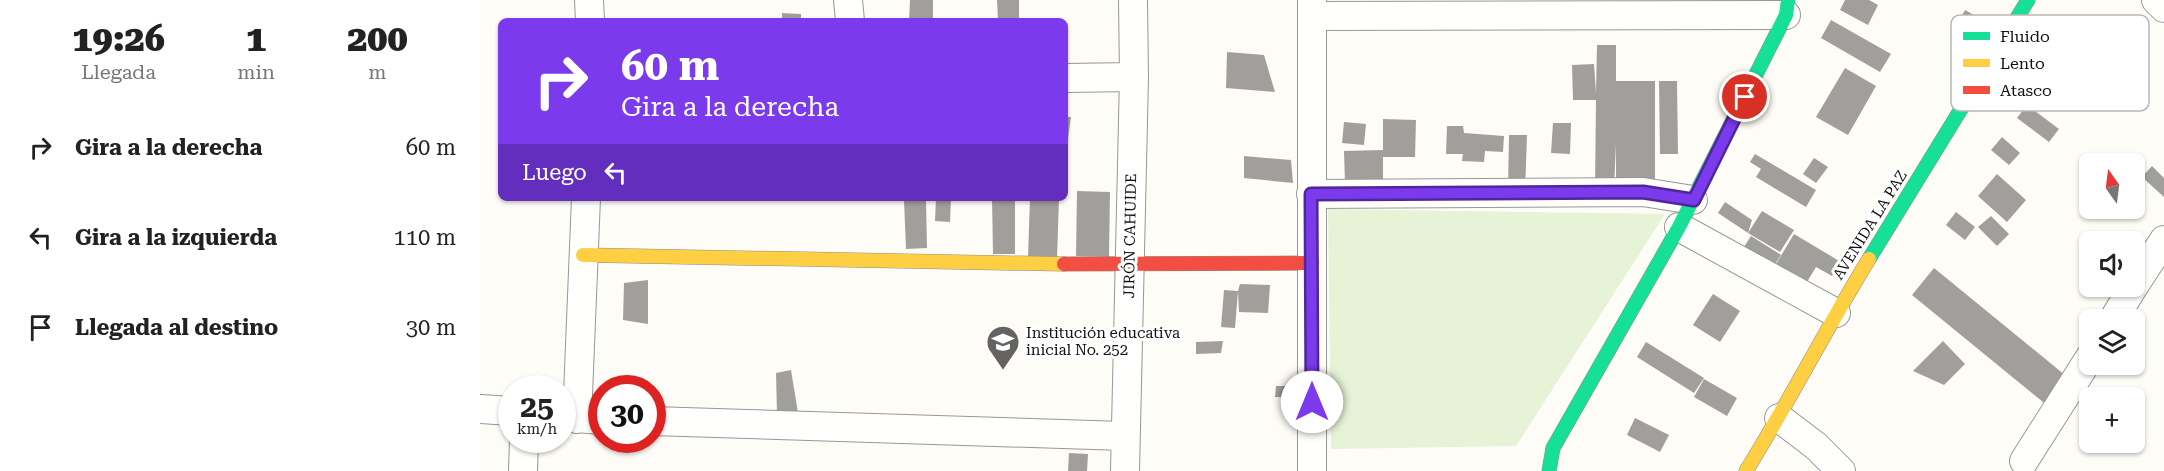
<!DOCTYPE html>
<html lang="es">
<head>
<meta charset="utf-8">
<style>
	:root { --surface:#fff; --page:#f2f2f2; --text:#222; --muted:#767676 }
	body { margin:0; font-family:"Roboto Serif",serif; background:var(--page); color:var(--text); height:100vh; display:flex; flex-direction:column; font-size:22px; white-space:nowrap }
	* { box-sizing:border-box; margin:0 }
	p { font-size:20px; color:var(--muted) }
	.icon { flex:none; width:33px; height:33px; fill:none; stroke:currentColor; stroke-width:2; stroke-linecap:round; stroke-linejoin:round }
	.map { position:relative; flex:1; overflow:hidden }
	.drawer { display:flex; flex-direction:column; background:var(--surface); width:480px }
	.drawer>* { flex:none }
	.guide { position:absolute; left:18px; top:18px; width:570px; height:183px; border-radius:9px; box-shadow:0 2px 4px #0004; background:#7c3aed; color:#fff; overflow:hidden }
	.needle { width:39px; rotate:346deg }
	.buttons { position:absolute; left:1599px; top:153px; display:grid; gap:12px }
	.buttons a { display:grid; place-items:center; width:66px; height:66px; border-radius:9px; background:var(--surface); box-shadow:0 2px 4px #0004; font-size:30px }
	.speed { position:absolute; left:18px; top:375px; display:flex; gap:12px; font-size:30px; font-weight:700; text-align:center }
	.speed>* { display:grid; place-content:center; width:78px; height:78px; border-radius:50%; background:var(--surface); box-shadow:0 2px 4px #0004; line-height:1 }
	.speed small { font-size:15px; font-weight:400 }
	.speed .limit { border:9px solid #d22; background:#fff; color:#111 }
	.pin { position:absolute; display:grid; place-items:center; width:51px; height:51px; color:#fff; margin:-26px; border:3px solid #fff; border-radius:50%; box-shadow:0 2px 6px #0007 }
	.me { position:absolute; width:66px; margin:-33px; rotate:0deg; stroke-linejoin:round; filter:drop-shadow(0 0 4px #0008) }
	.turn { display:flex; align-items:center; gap:21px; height:126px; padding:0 24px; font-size:27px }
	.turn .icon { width:78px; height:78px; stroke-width:2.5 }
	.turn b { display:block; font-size:42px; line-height:51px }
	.then { display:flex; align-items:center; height:57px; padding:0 24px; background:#0003; gap:12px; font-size:22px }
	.eta { display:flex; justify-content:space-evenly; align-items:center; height:102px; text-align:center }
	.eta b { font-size:36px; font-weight:800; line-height:42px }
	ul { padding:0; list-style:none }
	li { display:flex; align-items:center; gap:18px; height:90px; padding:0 24px }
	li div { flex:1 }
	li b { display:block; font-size:22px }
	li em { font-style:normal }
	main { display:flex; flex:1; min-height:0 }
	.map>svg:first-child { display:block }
	.green { fill:#e7f3d7 }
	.building { fill:#a19f9c }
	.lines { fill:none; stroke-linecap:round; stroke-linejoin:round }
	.street-casing { stroke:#979795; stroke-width:30 }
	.fast-casing { stroke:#8e8d8b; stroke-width:15 }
	.slow-casing { stroke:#8e8d8b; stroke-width:15 }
	.jam-casing { stroke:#8e8d8b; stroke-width:15 }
	.street { stroke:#fffffe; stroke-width:28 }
	.fast { stroke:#16e098; stroke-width:14 }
	.slow { stroke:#ffcf43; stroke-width:14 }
	.jam { stroke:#f24e42; stroke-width:14 }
	.route-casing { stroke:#51269a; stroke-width:15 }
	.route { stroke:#7c3aed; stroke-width:10 }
	.labels { text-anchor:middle; stroke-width:6; stroke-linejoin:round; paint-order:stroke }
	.street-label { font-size:15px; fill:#111; stroke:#fff }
	.poi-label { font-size:15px; fill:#111; stroke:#fff; text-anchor:start }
	.key { fill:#fff; stroke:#b8b8b8; stroke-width:1.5 }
	.key-label { font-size:16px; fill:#111 }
</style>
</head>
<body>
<main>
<section class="drawer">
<div class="eta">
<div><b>19:26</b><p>Llegada</p></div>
<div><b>1</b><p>min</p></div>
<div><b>200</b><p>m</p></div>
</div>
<ul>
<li><svg class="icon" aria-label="right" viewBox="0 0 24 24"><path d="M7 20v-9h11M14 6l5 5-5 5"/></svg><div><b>Gira a la derecha</b></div><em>60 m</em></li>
<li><svg class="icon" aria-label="left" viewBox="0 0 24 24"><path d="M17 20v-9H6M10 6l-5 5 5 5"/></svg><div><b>Gira a la izquierda</b></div><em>110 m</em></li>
<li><svg class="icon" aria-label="arrive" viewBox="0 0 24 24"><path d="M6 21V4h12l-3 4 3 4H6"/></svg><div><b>Llegada al destino</b></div><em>30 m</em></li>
</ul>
</section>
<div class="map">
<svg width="1684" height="471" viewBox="0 0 1684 471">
	<rect width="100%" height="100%" fill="#fdfcf7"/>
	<path class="green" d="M848 209 1185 214 1036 446 851 449Z"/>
	<path class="building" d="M430 0H453V21H429Z
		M517 0H539V21H518Z
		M1365 0H1389L1398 5 1388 25 1360 10Z
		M1485 10 1513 26 1506 38 1478 23Z
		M302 13 321 14V21H302Z
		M1351 20 1411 54 1400 72 1341 38Z
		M1117 45H1136V81H1175V190H1136V143L1134 189H1115L1116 100H1093L1092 65 1114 64 1116 93Z
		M747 52 784 55 795 92 746 88Z
		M1365 68 1396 86 1368 135 1336 117Z
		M1179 81H1197L1198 154H1180Z
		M1547 105 1579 129 1569 142 1537 118Z
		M585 117H591L586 153H585Z
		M903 119 936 120 935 157H903V183L865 184 864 151 903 150Z
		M864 122 886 124 884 145 862 143Z
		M1073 123H1091L1090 154 1071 153Z
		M967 126H983L984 133 1024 136 1023 152 1005 151 1004 162 982 161 983 154H966Z
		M1029 135H1047L1045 192 1028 191Z
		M1522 137 1540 153 1529 165 1511 150Z
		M1275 154 1336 190 1326 207 1276 177 1281 169 1270 162Z
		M764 156 811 160 813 183 764 178Z
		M1334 158 1348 167 1336 183 1323 174Z
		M1672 166 1684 178V197L1662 177Z
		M1517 174 1546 200 1527 222 1498 196Z
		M597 191 630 192 629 257 596 256Z
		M456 198H471L470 222 455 221Z
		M512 198H535V254H513Z
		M550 198H579L577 258H548Z
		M424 200H446L447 248 426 249Z
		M1245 202 1272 220 1268 233 1238 213Z
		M1282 211 1314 230 1300 252 1268 233Z
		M1476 212 1495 227 1485 240 1466 225Z
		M1511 216 1529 234 1517 246 1498 227Z
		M1314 234 1361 262 1352 276 1336 267 1324 287 1293 269Z
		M1271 236 1301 255 1292 269 1262 250Z
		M1454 268 1591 380 1569 407 1432 295Z
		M168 280V324L143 320 144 283Z
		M760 284 790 285 788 313 759 312 758 291Z
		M744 290 758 291 755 328 741 327Z
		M1233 294 1260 311 1240 342 1213 325Z
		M743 341 741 353 716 354V342Z
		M1463 341 1485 364 1464 385 1433 371Z
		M1166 342 1224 378 1214 393 1157 357Z
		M311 370 319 419 297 414 296 373Z
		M1224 379 1257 398 1247 416 1214 397Z
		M796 386H812L811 397H795Z
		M1155 418 1189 435 1180 452 1147 435Z
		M589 453 608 454 607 471H588Z"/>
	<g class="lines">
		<g class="street-casing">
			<path id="street" d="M109 0 110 21
				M368 0 370 21
				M1676 0 1684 8
				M832 16 1306 15
				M585 78 654 77
				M831 194 1163 192 1213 200
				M1199 227 1356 313
				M1654 286 1684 240
				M1633 320 1654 286
				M0 409 32 411
				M82 417 122 420
				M1299 418 1336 446 1361 471
				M97 419 106 198
				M172 421 644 436
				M1544 461 1610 357
				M43 471 44 440
				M645 471 654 77 653 0
				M832 471V0"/>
		</g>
		<g class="fast-casing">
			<path id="fast" d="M1389 259 1548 0
				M1069 471 1073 448 1199 227 1306 15 1308 0"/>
		</g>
		<g class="slow-casing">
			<path id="slow" d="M103 255 584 264
				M1266 471C1309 402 1346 329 1389 259"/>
		</g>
		<g class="jam-casing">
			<path id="jam" d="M584 264 832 263"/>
		</g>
		<use href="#street" class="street"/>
		<use href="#fast" class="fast"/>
		<use href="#slow" class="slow"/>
		<use href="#jam" class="jam"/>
	</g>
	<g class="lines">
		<g class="route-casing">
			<path id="route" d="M832 402 831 194 1163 192 1214 200 1265 97"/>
		</g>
		<use href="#route" class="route"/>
	</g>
	<defs>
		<g id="school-pin" transform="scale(1.725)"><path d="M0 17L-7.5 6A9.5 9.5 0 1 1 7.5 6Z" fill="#646362" stroke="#fff"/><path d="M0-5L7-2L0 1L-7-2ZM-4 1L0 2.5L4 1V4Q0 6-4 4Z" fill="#fff"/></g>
	</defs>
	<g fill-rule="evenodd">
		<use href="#school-pin" x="523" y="342"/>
	</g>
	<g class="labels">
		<g class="street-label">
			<text transform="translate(1390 225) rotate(-58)" y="5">AVENIDA LA PAZ</text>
			<text transform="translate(650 236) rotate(-89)" y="5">JIRÓN CAHUIDE</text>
		</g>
		<g class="poi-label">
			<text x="546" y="338">Institución educativa<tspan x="546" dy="17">inicial No. 252</tspan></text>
		</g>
	</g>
	<rect x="1471" y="15" width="198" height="96" rx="9" class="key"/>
	<rect x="1483" y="32" width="27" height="8" fill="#16e098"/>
	<rect x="1483" y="59" width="27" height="8" fill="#ffcf43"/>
	<rect x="1483" y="86" width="27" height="8" fill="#f24e42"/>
	<g class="key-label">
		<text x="1520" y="42">Fluido</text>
		<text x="1520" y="69">Lento</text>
		<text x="1520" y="96">Atasco</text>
	</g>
</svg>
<div class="buttons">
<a><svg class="needle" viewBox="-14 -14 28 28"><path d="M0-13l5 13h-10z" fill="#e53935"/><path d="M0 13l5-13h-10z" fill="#767676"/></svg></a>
<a><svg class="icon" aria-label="sound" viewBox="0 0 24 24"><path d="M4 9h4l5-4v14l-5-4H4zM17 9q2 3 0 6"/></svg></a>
<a><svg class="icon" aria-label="layers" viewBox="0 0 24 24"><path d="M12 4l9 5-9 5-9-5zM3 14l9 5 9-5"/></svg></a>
<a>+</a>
</div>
<div class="speed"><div>25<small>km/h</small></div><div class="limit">30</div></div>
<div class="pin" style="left:1265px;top:97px;background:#d93025"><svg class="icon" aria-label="arrive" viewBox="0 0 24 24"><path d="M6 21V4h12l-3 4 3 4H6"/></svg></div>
<svg class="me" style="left:832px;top:402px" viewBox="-20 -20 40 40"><circle r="19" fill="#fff"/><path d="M0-13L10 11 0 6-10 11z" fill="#7c3aed"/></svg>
<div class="guide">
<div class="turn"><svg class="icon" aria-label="right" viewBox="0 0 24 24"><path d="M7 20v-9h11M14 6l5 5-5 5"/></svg><div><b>60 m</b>Gira a la derecha</div></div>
<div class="then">Luego<svg class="icon" aria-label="left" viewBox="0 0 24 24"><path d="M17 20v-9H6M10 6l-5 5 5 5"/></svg></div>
</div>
</div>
</main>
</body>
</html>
